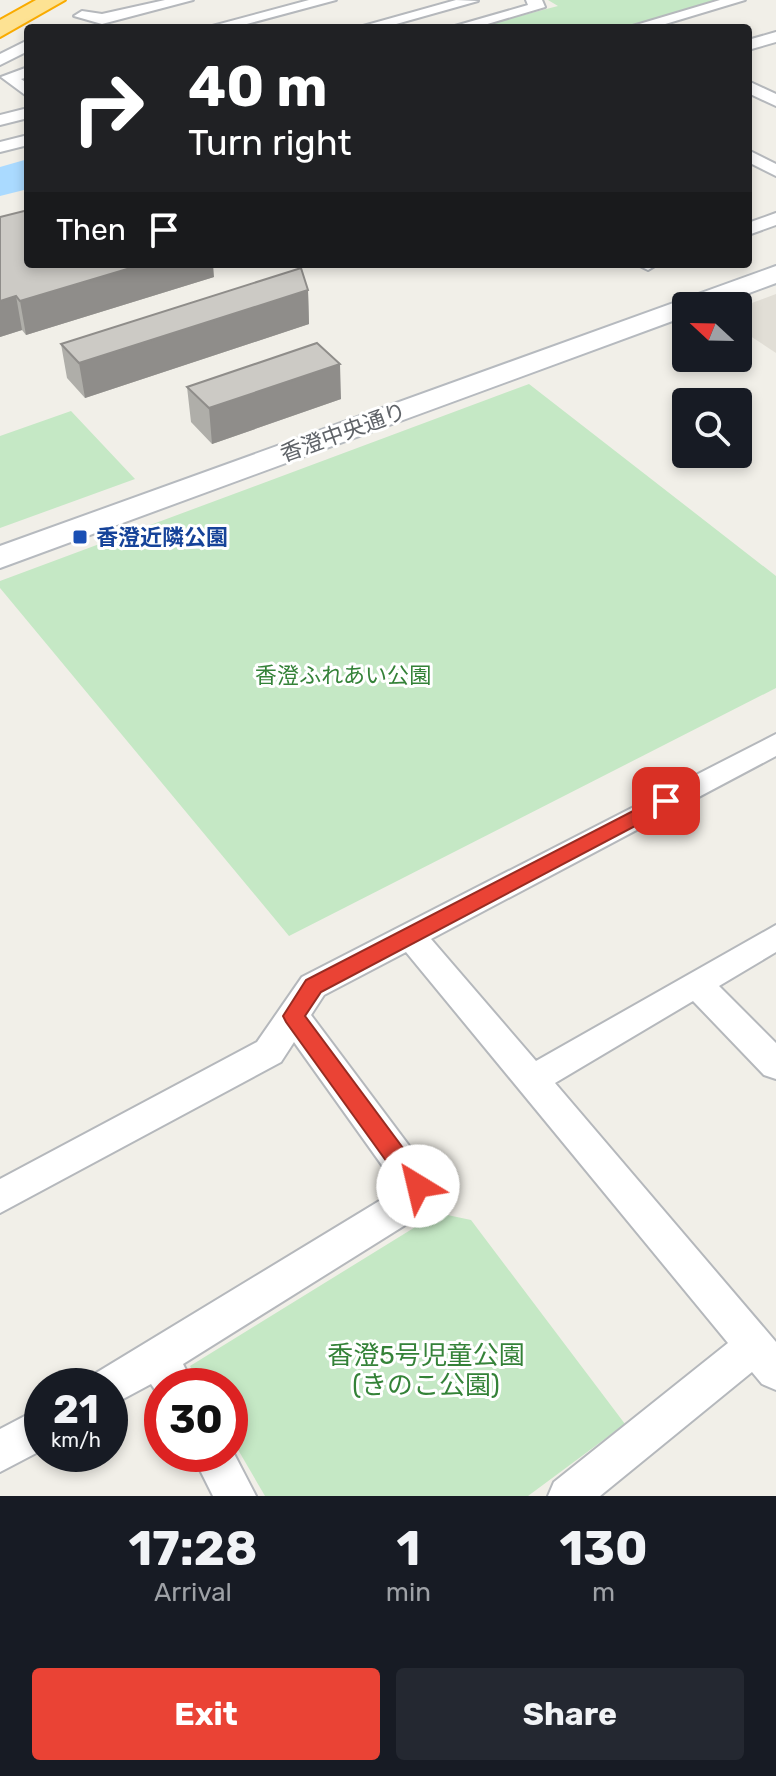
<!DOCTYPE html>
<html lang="en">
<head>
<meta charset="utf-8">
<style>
	:root { --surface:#171b24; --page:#242831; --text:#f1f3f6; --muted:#9ea1a6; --accent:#ea4335 }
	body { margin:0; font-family:Rubik,"Noto Sans JP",sans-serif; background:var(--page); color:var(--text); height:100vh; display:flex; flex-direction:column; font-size:30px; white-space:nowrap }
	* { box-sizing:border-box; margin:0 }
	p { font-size:26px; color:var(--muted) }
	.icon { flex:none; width:44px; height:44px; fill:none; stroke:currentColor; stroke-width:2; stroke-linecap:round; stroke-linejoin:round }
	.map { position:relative; height:1496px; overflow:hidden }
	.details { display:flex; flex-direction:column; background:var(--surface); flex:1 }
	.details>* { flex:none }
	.top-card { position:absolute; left:24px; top:24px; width:728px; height:244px; border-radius:8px; box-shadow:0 4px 12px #0003; background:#202124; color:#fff; overflow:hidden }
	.needle { width:52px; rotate:292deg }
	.fabs { position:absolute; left:672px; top:292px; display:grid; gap:16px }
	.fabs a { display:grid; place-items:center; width:80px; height:80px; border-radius:8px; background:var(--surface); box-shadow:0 4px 12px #0003; font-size:40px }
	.speed { position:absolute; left:24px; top:1368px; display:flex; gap:16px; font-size:40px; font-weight:700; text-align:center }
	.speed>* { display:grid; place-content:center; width:104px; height:104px; border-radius:50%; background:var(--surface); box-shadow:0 4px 12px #0003; line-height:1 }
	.speed small { font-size:20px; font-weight:400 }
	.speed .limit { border:12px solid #d22; background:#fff; color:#111 }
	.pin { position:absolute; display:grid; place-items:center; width:68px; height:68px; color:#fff; margin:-34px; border-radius:16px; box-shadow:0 4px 12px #0006 }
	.me { position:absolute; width:88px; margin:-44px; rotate:324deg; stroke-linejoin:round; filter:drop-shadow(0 0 6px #0008) }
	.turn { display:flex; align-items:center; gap:28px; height:168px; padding:0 32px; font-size:36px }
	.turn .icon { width:104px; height:104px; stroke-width:2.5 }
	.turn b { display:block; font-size:56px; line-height:68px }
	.then { display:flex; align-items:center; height:76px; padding:0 32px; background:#0003; gap:16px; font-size:30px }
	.eta { display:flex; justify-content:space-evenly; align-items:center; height:136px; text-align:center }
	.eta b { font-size:48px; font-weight:700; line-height:56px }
	.action { display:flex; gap:16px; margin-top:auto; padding:16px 32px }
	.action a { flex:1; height:92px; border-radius:8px; background:var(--accent); color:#fff; font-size:32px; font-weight:700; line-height:92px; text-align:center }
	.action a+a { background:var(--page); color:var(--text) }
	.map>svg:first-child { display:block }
	.education { fill:#e1ded6 }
	.green { fill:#c5e8c5 }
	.water { fill:#aadaff }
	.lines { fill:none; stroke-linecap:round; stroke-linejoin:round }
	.street-casing { stroke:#b5b8bc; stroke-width:4 }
	.secondary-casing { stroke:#b6babf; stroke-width:4 }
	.highway-casing { stroke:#f9ab00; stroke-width:4 }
	.street { fill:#fff; fill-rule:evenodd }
	.secondary { fill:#fff; fill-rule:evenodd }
	.highway { fill:#fde293; fill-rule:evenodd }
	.wall { fill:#afaea9 }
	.shaded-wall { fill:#8f8d8a }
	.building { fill:#cccac5; stroke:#8f8d8a; stroke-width:2 }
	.route { fill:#ea4335; stroke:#982c22; stroke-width:2 }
	.transit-dot { fill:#1a4fb4; stroke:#fff; stroke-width:3 }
	.labels { text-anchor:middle; stroke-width:6; stroke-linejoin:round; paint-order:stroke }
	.street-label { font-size:22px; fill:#5f6368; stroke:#fff }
	.transit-label { font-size:22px; font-weight:bold; fill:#164399; stroke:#fff; text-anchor:start }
	.park-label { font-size:22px; fill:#348238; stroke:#fff }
	.near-park-label { font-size:26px; fill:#348238; stroke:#fff }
</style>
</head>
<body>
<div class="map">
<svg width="776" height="1496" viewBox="0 0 776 1496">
	<rect width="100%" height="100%" fill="#f1efe8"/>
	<path class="education" d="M776 294V353L738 328V308Z"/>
	<path class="green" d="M548 0H726L624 28H474L558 6Z
		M529 384 776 576V688L289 936 0 588V581Z
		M71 411 135 479 0 528V436Z
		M438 1213 471 1220 625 1424 528 1496H265L230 1436V1386H201L190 1366Z"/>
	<path class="water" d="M28 159V189L0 196V167Z"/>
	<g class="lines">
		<g class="street-casing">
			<path id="street" d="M165 0H193L102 24 74 16 82 11 102 14Z
				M309 0H336L232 28H205Z
				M456 0 478 1 382 28H356Z
				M526 0H542L545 7 474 28H448L528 5Z
				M720 0H745L652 28H626Z
				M776 32V42L748 50V40Z
				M28 40V51L0 65V54Z
				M28 67V77L21 79 28 84V97L1 77Z
				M748 81 776 94V106L748 93Z
				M28 108V118L0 125V115Z
				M28 135V145L0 152V142Z
				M748 150 776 164V176L748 162Z
				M776 213V225L748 235V223Z
				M636 264H658L648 270Z
				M776 734V756L431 939 536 1061 776 925V952L719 986 776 1043V1079L764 1075 693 1001 555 1083 776 1342V1390L762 1384 752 1372 600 1496H548L554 1482 728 1343 406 952 324 995 311 1015 431 1175 436 1186 426 1212 183 1364 194 1386H162V1400L151 1384 110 1406V1386H91L96 1373 399 1189 294 1042 281 1062 0 1213V1179L257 1042 302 977Z
				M42 1407V1450L0 1472V1429Z
				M230 1446 256 1496H213L192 1454H230Z"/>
		</g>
		<g class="secondary-casing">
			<path id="secondary" d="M776 266V283L714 306H686V316L0 568V546Z"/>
		</g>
		<g class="highway-casing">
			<path id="highway" d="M36 0H65L0 37V20Z"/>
		</g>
		<use href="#street" class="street"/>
		<use href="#secondary" class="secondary"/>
		<use href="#highway" class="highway"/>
	</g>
	<path class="wall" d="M0 217 214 277 26 335 22 330 0 337Z
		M308 290 309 324 85 398 67 378 61 344Z
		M187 387 341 399 212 444 191 422Z"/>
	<path class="shaded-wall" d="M144 264H213L214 277 26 335 20 301Z
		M308 290 309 324 85 398 79 363Z
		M16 296 22 330 0 337V301Z
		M340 364 341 399 212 444 209 408Z"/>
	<path class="building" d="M28 210V264H144L20 301 16 296 0 301V217Z
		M301 268 308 290 79 363 61 344Z
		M317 343 340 364 209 408 187 387Z"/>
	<path class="route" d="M666 794 675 801 673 806 321 992 305 1016 426 1179 430 1186 426 1194 418 1197 410 1194 286 1022 283 1016 306 980Z"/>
	<rect class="transit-dot" x="72" y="529" width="16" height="16" rx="4"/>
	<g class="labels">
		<g class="street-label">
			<text transform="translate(343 432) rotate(-20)" y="8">香澄中央通り</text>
		</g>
		<g class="transit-label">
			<text x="96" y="545">香澄近隣公園</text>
		</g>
		<g class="park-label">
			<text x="343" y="683">香澄ふれあい公園</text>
		</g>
		<g class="near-park-label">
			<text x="426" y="1364">香澄5号児童公園<tspan x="426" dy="30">(きのこ公園)</tspan></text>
		</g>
	</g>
</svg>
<div class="fabs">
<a><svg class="needle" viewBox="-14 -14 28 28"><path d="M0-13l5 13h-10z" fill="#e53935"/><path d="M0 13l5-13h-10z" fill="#9ea1a6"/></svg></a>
<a><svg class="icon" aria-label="search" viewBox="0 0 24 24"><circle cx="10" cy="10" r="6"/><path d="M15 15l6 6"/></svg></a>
</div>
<div class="speed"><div>21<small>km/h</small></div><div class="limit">30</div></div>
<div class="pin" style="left:666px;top:801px;background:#d93025"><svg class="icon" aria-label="arrive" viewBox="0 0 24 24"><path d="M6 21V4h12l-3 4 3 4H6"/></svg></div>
<svg class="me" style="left:418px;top:1186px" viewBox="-20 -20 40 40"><circle r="19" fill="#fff"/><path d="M0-13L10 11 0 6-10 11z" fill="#ea4335"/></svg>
<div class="top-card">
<div class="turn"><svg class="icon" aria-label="right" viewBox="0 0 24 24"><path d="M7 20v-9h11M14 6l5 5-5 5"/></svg><div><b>40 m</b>Turn right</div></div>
<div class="then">Then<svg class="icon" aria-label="arrive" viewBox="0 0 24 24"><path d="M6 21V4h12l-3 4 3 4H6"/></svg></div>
</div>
</div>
<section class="details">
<div class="eta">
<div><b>17:28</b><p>Arrival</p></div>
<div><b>1</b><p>min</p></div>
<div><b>130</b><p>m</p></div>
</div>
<div class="action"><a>Exit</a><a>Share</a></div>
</section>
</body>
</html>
